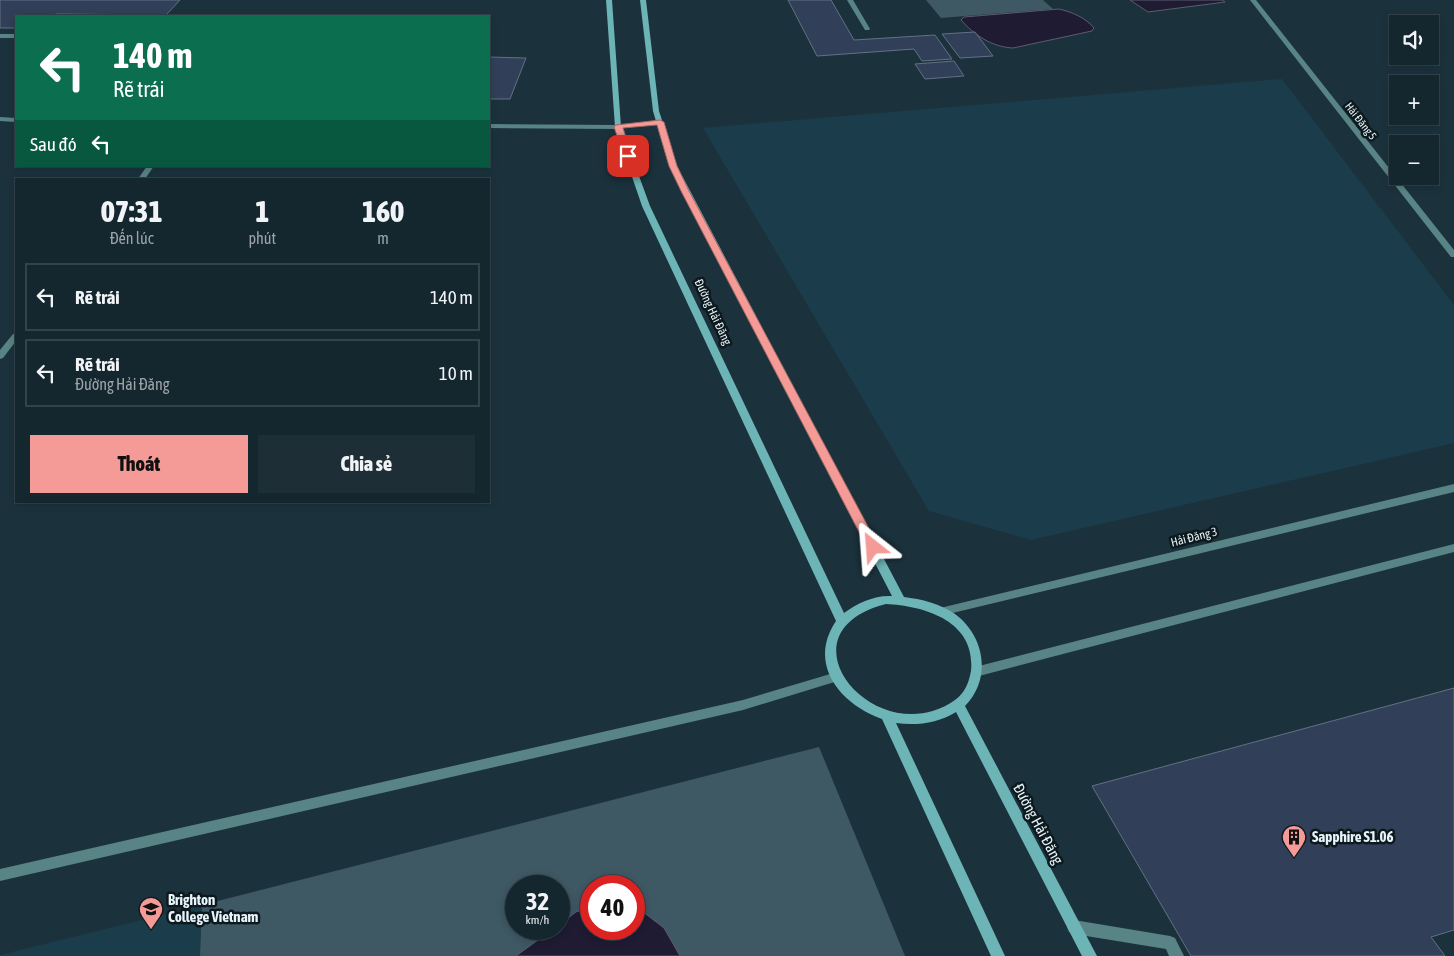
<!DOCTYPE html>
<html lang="vi">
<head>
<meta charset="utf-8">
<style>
	:root { --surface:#14262e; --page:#1d2e36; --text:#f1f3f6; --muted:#9da5aa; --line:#33434a; --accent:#f59b97 }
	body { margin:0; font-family:"Asap Condensed",sans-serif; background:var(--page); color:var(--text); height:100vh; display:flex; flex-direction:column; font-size:19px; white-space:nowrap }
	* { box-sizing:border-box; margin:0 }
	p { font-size:16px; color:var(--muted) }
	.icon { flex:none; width:28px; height:28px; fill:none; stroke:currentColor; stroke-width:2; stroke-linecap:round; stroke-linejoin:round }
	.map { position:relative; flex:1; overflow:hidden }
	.side { position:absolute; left:15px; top:178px; width:475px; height:325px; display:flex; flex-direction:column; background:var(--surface); border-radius:0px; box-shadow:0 2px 8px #0003,0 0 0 1px var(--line) }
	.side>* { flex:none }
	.top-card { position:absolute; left:15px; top:15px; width:475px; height:152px; border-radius:0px; box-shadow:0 2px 8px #0003,0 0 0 1px var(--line); background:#0b6e4f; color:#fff; overflow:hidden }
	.fabs { position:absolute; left:1389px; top:15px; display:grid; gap:10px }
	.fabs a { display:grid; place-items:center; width:50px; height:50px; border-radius:0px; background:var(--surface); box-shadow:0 2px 8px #0003,0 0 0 1px var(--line); font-size:25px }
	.speed { position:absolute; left:505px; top:875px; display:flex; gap:10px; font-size:25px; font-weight:700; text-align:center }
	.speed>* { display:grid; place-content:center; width:65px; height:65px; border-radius:50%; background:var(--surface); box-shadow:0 2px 8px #0003,0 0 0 1px var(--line); line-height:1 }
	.speed small { font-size:12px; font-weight:400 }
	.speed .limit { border:8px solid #d22; background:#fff; color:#111 }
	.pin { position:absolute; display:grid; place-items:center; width:42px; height:42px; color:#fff; margin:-21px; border-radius:10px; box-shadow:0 2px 8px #0006 }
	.me { position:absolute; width:55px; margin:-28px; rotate:332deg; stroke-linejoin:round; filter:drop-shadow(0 0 4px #0008) }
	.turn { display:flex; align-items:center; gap:18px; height:105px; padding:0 15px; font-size:22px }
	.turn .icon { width:65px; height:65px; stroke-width:2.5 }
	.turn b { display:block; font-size:35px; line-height:42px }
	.then { display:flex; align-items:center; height:48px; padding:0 15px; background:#0003; gap:10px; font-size:19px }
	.eta { display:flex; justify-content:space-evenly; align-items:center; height:85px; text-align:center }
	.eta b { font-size:30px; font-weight:800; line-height:35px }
	.primary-button { display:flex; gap:10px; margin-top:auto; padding:10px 15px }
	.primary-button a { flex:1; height:58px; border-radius:0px; background:var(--accent); color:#111; font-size:20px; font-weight:800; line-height:58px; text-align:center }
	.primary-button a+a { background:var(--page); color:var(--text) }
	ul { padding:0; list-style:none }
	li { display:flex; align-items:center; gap:15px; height:68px; margin:0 10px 8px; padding:0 5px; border:2px solid var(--line); border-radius:0px }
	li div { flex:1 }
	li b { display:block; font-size:19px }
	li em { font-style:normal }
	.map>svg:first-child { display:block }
	.built { fill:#1b3c4a }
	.green { fill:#3e5864; fill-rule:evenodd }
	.water { fill:#1f1b33; stroke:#5b5c6f }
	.building { fill:#314058; stroke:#637084 }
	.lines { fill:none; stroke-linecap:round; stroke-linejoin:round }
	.lane { fill:#598485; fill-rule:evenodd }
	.street { fill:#598485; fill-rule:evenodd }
	.secondary { fill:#6db4b6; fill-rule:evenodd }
	.route { fill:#f59b97; stroke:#9f6562 }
	.labels { text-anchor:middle; stroke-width:5; stroke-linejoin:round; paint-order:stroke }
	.far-street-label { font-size:11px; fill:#e6f4fb; stroke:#0e191d }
	.street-label { font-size:12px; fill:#e6f4fb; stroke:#0e191d }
	.near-street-label { font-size:15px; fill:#e6f4fb; stroke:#0e191d }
	.near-poi-label { font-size:15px; font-weight:bold; fill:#e6f4fb; stroke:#0e191d; text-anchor:start }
</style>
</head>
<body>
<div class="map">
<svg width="1454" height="956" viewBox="0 0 1454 956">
	<rect width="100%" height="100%" fill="#1b323d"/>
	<path class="built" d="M1282 79 1454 305V443L1031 540 929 511 703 128Z
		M202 905 200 956H0V955Z"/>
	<path class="green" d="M926 0H1043L1053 9 941 18Z
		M819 747 905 956H200L202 905ZM516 886H559V929H516ZM591 886H634V929H591Z"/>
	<path class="water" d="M1130 0H1222L1225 2 1148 12Z
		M1059 9C1072 12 1086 18 1094 28L1092 31 1013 48C992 47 974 35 961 20L964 17Z
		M591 907V929H634V908H638L664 928 680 956H516L553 929H559V925L576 912Z"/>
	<path class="building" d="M0 0H180L166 15 56 14 53 16H16V28H0Z
		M788 0H831L854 40 935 35 952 59 922 61 914 49 817 56Z
		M975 32 993 56 960 58 942 34Z
		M489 57 526 58 510 99H489Z
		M954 61 964 76 925 79 915 64Z
		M1454 688V930L1431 937 1445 956H1191L1092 786Z"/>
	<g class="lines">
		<path class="lane" d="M847 0H853L870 29 869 30H865Z
			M1074 920 1170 936 1175 938 1184 956H1169L1166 949 1074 934 1069 932 1067 927 1069 922Z"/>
		<path class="street" d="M1250 0H1256L1454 250V257H1451Z
			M0 34H16V38H0Z
			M0 117 16 118V122L0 121Z
			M660 120 663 122 662 123 618 129 489 128V124L618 125Z
			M147 166H154L145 179H138Z
			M16 333V341L3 358 0 359V350L13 334Z
			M1454 484V492L940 616 936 615 934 612 936 609 940 608Z
			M1454 544V552L979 676 975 674 973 671 975 668 979 666Z
			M837 672 841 674 843 677 841 680 743 710 0 881V869L743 700Z"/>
		<path class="secondary" d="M606 0H612L621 127 650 206 844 613C857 603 875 595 892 596L669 166 653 111 640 0H646L659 111 677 166 904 597C921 599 941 604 955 614 985 636 992 679 965 706L1097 956H1082L956 712C938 723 917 726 896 723L1005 956H991L882 719C840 704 807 664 836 621L642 206 615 127ZM886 604C925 606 976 621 971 671 969 682 965 693 955 700 877 755 773 633 886 604Z"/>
	</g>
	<path class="route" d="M660 120 664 122 677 166 689 191 879 547 877 550 873 551 867 547 681 191 669 166 657 125 623 128 632 156 628 158 624 156 614 127 616 125Z"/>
	<defs>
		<g id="building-pin" transform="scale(1.25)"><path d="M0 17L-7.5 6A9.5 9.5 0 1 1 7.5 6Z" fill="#f59b97" stroke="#0e191d"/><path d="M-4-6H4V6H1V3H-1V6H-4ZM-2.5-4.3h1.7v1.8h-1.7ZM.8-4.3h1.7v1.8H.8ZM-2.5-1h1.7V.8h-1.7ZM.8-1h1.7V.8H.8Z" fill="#111"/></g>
		<g id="school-pin" transform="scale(1.25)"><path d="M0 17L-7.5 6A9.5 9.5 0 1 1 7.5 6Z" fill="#f59b97" stroke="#0e191d"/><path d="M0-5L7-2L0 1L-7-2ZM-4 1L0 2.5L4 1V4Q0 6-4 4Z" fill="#111"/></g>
	</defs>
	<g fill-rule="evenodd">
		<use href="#building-pin" x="1294" y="837"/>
		<use href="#school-pin" x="151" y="909"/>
	</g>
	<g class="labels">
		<g class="far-street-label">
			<text transform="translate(1361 121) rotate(52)" y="4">Hải Đăng 5</text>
		</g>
		<g class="street-label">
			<text transform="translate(713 312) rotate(65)" y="4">Đường Hải Đăng</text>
			<text transform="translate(1194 537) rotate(-14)" y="4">Hải Đăng 3</text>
		</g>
		<g class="near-street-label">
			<text transform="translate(1038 824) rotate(62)" y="5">Đường Hải Đăng</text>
		</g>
		<g class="near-poi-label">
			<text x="1312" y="842">Sapphire S1.06</text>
			<text x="168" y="905">Brighton<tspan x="168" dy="17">College Vietnam</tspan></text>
		</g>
	</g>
</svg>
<div class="fabs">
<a><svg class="icon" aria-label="sound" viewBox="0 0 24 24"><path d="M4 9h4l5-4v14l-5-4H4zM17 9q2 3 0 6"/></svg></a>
<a>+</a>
<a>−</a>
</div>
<div class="speed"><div>32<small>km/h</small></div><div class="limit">40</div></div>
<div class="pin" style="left:628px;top:156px;background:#d93025"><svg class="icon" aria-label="arrive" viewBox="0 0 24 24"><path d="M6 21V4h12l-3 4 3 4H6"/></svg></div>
<svg class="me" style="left:873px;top:547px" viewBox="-20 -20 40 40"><path d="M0-17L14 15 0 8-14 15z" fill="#f59b97" stroke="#fff" stroke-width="4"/></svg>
<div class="top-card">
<div class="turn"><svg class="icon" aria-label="left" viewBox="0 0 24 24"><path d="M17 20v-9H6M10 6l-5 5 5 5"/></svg><div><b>140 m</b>Rẽ trái</div></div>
<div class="then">Sau đó<svg class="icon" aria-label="left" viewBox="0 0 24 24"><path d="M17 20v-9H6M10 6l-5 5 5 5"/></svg></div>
</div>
<section class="side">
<div class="eta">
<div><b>07:31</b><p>Đến lúc</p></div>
<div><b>1</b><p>phút</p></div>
<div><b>160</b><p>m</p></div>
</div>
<ul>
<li><svg class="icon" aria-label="left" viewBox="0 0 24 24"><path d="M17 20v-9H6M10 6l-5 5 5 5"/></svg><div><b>Rẽ trái</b></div><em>140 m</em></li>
<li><svg class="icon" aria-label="left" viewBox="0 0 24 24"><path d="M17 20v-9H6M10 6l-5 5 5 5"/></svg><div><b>Rẽ trái</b><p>Đường Hải Đăng</p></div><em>10 m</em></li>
</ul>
<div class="primary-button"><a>Thoát</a><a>Chia sẻ</a></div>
</section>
</div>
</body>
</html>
